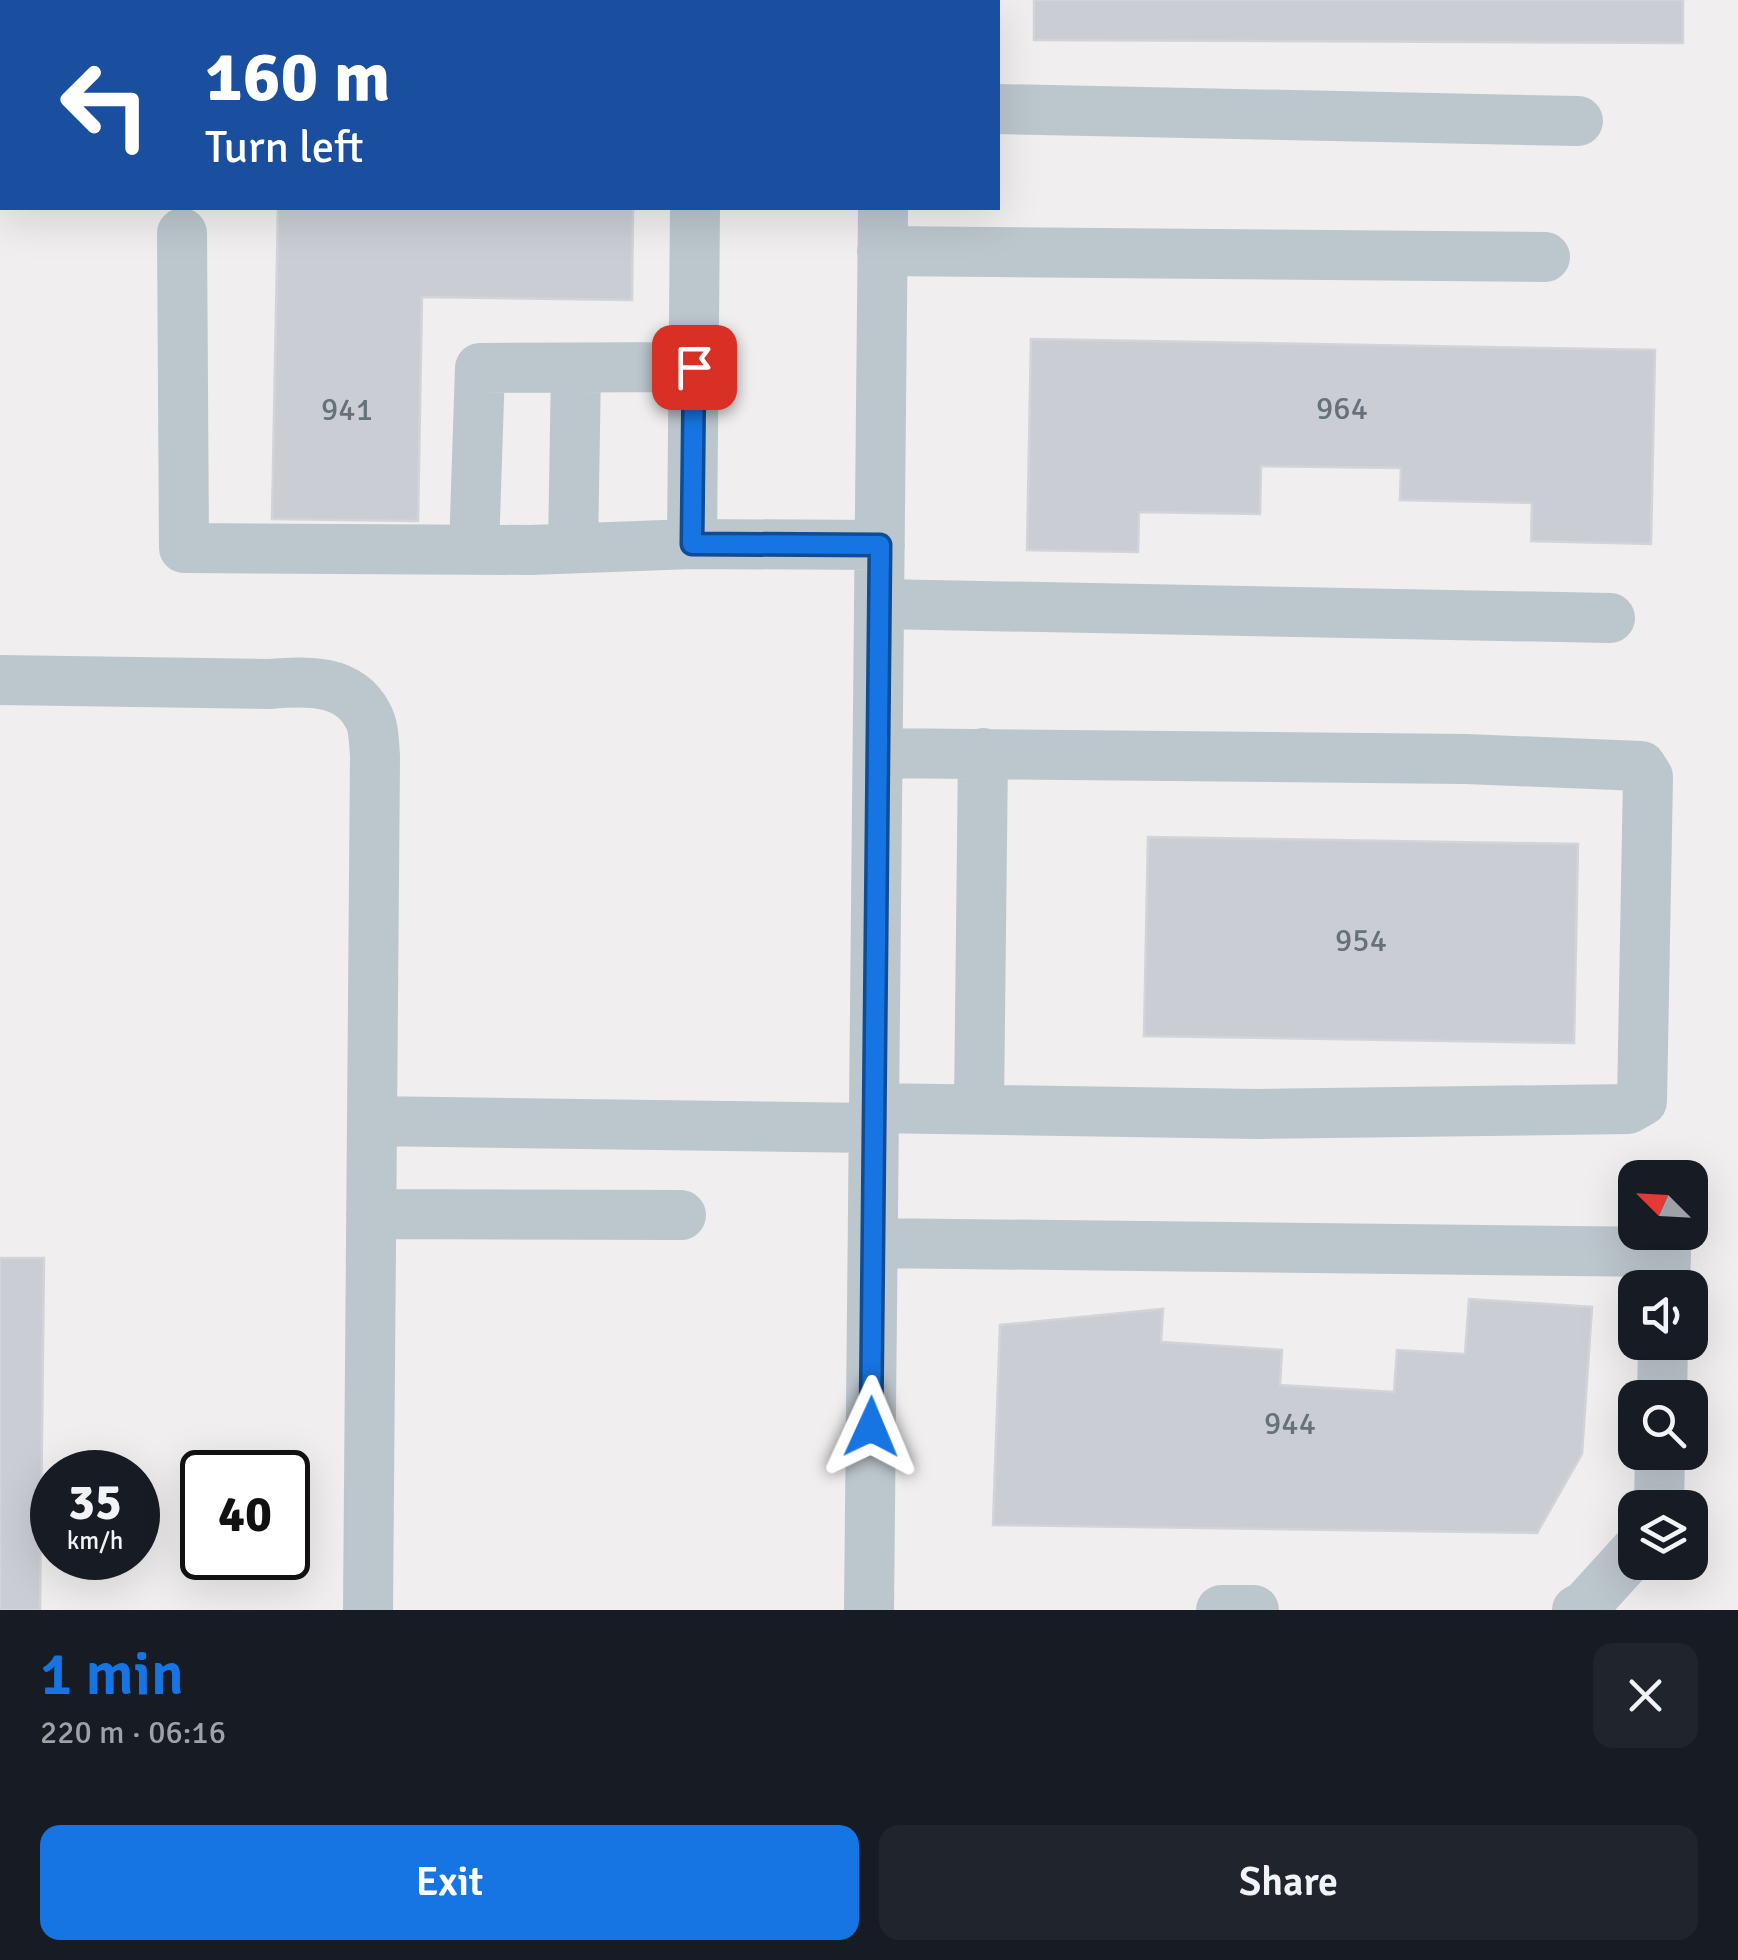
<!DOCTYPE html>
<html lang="en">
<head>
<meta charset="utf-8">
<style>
	:root { --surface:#171b24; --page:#20242c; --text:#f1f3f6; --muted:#9ea1a6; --accent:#1675e2 }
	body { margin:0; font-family:Signika,sans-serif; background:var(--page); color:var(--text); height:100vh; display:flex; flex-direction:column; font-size:38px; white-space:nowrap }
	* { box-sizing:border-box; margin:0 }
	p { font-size:32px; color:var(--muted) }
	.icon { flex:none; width:55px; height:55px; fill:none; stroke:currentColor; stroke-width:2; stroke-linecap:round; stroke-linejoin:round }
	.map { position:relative; height:1610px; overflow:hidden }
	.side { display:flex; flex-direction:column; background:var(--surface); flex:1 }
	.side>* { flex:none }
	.top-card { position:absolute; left:0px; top:0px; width:1000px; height:210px; box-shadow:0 10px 40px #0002; background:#1a4fa0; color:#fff; overflow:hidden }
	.needle { width:65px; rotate:294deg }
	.controls { position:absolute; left:1618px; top:1160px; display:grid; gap:20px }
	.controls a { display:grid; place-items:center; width:90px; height:90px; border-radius:20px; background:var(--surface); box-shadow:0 10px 40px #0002; font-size:50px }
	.speed { position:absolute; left:30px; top:1450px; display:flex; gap:20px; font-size:50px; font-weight:700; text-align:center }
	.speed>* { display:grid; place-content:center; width:130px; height:130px; border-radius:50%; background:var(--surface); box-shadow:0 10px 40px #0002; line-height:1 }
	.speed small { font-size:25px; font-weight:400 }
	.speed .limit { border:5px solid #111; border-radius:15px; background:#fff; color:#111 }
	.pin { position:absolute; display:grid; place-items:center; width:85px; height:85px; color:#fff; margin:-42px; border-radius:20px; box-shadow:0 5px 15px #0006 }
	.me { position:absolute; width:110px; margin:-55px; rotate:1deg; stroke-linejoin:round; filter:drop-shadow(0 0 8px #0008) }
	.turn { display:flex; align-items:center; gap:35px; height:210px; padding:0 40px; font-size:45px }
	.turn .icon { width:130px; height:130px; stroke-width:2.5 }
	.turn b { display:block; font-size:70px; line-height:85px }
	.round { display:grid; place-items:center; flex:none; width:105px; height:105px; border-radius:20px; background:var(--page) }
	.headline { display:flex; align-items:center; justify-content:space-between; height:170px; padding:0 40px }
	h1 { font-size:60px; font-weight:600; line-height:75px; color:var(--accent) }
	.primary-button { display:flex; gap:20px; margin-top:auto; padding:20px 40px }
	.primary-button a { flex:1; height:115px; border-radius:20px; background:var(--accent); color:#fff; font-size:40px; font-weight:600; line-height:115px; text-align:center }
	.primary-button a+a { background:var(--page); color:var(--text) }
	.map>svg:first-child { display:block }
	.building { fill:#cacdd3; stroke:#d2d4da; stroke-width:2.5 }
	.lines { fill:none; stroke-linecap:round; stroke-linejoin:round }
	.minor { stroke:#bcc6cd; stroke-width:50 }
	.route-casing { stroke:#0e4c93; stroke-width:25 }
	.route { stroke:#1675e2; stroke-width:18 }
	.labels { text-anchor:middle; stroke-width:10; stroke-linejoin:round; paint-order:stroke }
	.number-label { font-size:32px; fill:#677179 }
</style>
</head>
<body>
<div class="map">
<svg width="1738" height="1610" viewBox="0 0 1738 1610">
	<rect width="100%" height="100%" fill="#f0eeee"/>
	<path class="building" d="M1034 0H1683V43L1034 40Z
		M278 208H633L632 300 422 297 418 521 272 519Z
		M1031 339 1655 350 1651 544 1531 541 1532 503 1400 500 1401 468 1261 466 1260 514 1139 512 1138 552 1027 550Z
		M1148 837 1578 844 1574 1043 1144 1036Z
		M0 1258H44L40 1610H0Z
		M1469 1299 1592 1307 1582 1454 1537 1533 993 1525 1000 1325 1163 1309 1161 1342 1282 1350 1280 1385 1394 1392 1397 1350 1465 1354Z"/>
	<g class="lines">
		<path class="minor" d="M345 0 349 2
			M703 0V2
			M885 2V0
			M0 10 2 4
			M998 109 1578 121
			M182 233 184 548 530 550 692 544 880 545
			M882 251 1545 257
			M692 544 695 208
			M573 548 576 368
			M474 550 480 368 694 367
			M880 604 1610 618
			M0 680 269 684C305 681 349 678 368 716 374 726 374 744 375 756L368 1610
			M979 1107 983 753
			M874 1108 1257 1114 1628 1109 1642 1101 1648 777 1641 766 1466 759 879 753
			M372 1121 873 1128
			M371 1214 681 1215
			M873 1243 1666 1252 1665 1288
			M1662 1398 1663 1342
			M1659 1508 1660 1452
			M869 1610 883 208
			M1221 1610H1254
			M1577 1610 1586 1605 1635 1551"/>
	</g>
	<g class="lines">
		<g class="route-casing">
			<path id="route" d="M694 367 692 544 880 545 871 1427"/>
		</g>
		<use href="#route" class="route"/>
	</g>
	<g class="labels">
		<g class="number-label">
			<text x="1342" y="419">964</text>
			<text x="347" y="420">941</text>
			<text x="1361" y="951">954</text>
			<text x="1290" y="1434">944</text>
		</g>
	</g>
</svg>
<div class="controls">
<a><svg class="needle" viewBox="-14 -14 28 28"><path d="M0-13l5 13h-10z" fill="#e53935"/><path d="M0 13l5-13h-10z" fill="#9ea1a6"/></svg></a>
<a><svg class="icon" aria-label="sound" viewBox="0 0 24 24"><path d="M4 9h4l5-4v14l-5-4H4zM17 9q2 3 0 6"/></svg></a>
<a><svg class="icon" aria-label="search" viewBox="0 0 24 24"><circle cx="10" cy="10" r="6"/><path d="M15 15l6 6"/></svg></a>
<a><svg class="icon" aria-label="layers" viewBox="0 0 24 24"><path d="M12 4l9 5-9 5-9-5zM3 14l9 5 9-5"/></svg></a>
</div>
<div class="speed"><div>35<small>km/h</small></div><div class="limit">40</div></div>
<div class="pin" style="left:694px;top:367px;background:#d93025"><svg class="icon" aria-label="arrive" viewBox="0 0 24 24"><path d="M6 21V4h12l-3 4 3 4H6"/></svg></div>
<svg class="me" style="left:871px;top:1427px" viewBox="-20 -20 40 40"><path d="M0-17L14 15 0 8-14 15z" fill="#1675e2" stroke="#fff" stroke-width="4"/></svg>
<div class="top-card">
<div class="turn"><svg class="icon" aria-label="left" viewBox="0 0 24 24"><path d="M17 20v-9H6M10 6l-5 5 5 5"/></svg><div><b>160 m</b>Turn left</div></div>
</div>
</div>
<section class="side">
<div class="headline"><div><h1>1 min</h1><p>220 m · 06:16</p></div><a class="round"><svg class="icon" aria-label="close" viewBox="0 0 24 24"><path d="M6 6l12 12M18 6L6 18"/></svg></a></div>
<div class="primary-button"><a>Exit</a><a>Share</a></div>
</section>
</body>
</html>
